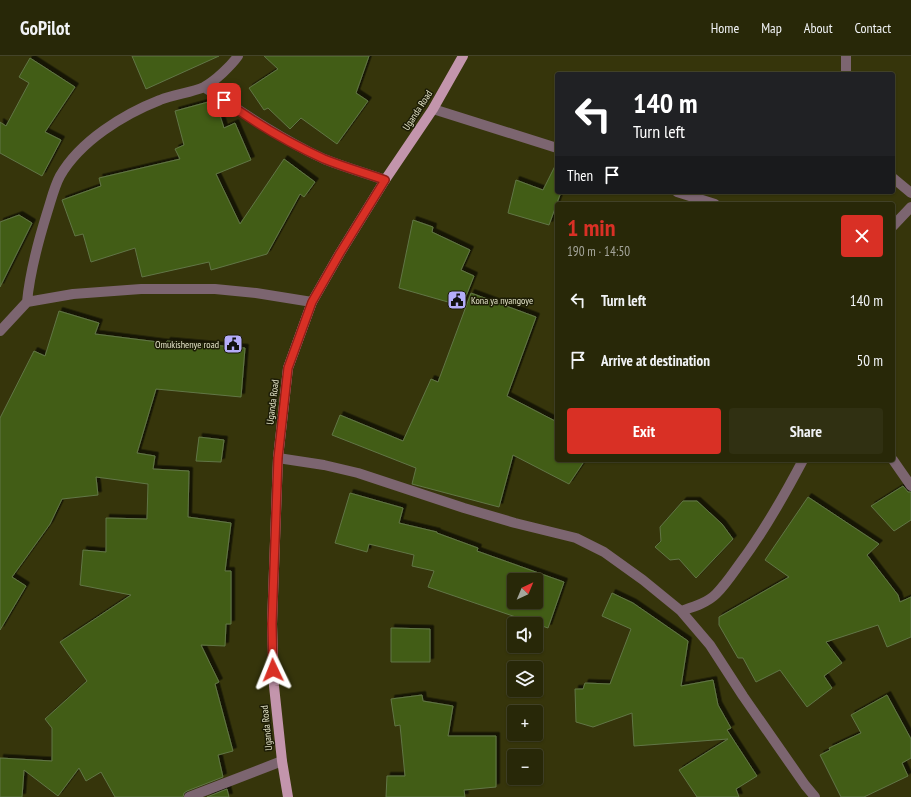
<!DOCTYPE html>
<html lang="en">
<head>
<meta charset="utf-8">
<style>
	:root { --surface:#282808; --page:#303012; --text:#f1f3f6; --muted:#a5a69c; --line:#444429; --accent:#d93025 }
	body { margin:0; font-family:"PT Sans Narrow",sans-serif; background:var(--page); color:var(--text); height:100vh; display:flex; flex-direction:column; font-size:15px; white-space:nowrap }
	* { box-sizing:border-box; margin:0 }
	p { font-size:13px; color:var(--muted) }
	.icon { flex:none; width:22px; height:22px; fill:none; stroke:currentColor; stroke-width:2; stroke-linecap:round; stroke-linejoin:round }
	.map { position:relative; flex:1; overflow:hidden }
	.side { position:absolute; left:555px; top:146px; width:340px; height:260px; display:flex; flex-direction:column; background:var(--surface); border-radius:4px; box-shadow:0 1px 3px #0004,0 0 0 1px var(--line) }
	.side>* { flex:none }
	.guide { position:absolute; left:555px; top:16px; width:340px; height:122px; border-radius:4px; box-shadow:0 1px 3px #0004,0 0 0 1px var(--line); background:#202124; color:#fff; overflow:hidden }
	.needle { width:26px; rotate:44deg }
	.tools { position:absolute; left:507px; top:517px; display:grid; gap:8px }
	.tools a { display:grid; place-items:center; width:36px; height:36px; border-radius:4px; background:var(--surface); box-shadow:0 1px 3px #0004,0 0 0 1px var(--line); font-size:20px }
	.pin { position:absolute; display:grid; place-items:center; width:34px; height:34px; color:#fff; margin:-17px; border-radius:8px; box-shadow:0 2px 6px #0006 }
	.me { position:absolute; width:44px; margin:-22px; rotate:358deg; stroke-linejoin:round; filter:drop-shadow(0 0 3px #0008) }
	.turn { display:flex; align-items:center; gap:14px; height:84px; padding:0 12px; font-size:18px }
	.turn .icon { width:52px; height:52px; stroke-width:2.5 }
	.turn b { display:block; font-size:28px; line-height:34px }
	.then { display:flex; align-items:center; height:38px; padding:0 12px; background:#0003; gap:8px; font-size:15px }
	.round { display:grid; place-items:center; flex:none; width:42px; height:42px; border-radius:4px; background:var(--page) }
	.summary { display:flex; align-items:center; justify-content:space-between; height:68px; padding:0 12px }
	h1 { font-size:24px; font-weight:800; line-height:30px; color:var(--accent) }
	.action { display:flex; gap:8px; margin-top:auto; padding:8px 12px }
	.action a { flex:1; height:46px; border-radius:4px; background:var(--accent); color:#fff; font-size:16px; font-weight:800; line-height:46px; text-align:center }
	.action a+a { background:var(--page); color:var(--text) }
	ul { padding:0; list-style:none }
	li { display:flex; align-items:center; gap:12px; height:60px; padding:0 12px }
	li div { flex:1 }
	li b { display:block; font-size:15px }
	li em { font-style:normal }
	header { display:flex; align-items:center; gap:24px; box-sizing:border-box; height:56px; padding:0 20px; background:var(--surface); border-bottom:1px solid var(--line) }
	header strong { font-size:19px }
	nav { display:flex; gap:22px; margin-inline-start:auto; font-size:14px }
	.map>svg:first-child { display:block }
	.building { fill:#435d16; stroke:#617646; fill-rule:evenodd; filter:url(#shadow) }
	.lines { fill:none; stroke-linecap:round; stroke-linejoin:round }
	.minor { stroke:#7c6570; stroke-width:10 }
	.major { stroke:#c395ac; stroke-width:10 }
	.route-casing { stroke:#8d1f18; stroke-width:10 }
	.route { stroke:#d93025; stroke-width:7 }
	.labels { text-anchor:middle; stroke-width:3; stroke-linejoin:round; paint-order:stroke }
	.street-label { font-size:10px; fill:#e3e3c7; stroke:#1c1c06 }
	.poi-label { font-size:10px; fill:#e3e3c7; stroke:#1c1c06; text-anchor:start }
</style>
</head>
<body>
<header>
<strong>GoPilot</strong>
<nav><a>Home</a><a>Map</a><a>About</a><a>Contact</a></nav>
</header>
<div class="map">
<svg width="911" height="741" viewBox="0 0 911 741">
	<defs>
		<filter id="shadow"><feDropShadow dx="3.5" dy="-3.5" stdDeviation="0" flood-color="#0009"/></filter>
	</defs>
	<rect width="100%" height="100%" fill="#36350b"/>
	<path class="building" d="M132 0H219L146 33Z
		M264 0H369L356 37 368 45 337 88 301 62 290 73 268 52 264 54 249 32 278 13Z
		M30 2 75 31 45 76 61 84 42 120 0 97V66L6 70 29 27 19 21Z
		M208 46 216 47 224 72 235 67 251 104 216 118 240 168 284 103 315 126 304 141 300 138 267 198 211 214 209 206 142 221 135 192 91 206 83 178 75 180 62 144 101 130 99 122 180 103 175 93 184 89 175 55Z
		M557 106V136H561L549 169 508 157 516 124 543 134Z
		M19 159 32 167 0 231V166Z
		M413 164 433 171 432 176 470 194 461 214 474 220 462 250 399 232Z
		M471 237 536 261 507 340 557 366V404H585L569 428 513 399 499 451 412 428 416 412 332 379 340 359 403 385 431 323 438 326Z
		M59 255 99 267 95 278 166 287 167 285 245 292 241 341 156 333 137 397 155 400 153 413 189 415 188 461 231 467 225 515H231V568H226L225 590 201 589 219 626 215 628 233 695 218 699 223 721 187 735 184 737 183 741H115L101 716 86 725 79 712 58 740 24 714 22 741H0V702L52 705V672L45 663 87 625 60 586 131 539 80 529 83 494 106 496V462L147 463 148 428 96 421 98 439 62 443 50 468 12 521 26 530 0 574V362L34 295 45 300Z
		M199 381 224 384 221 406 196 405Z
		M903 430 908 436H911V464L894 475 871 450Z
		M350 437 403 452 399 467 437 476V477L478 492 477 495 564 526 548 572 428 531 434 515 412 510 414 499 369 488 367 496 335 487ZM514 524H536V546H514Z
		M808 441 879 488 867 499 898 539 900 546 911 541V581L887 591 878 569 826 586 842 607 824 620 832 632 807 651 780 614 756 626 743 602H738L719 569V561L789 521 765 504Z
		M683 445H697L722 468 733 483 696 522 679 503 670 504 655 491 661 485 660 471Z
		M612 537 633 547 688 585 681 630 713 624 718 649 731 672 727 674 757 720 736 733 739 741H697L679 714 728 683 634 690 632 657 593 671 576 666 575 633H583L585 627 610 628 631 573 602 560Z
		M391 572 430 573V606H391Z
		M422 639 423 645 453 650 448 680H496V731L464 734 465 741H386L387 720H405L400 669 395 670 391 643Z
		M887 639 911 683V702L902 707 908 720 864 741H841L820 699 830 694 829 692 861 677 851 659Z
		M227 733 229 741H207Z"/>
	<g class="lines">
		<path class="minor" d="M846 0V18
			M204 31C243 57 281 83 324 103 344 111 365 117 385 124
			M433 53 557 92
			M893 122 911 137
			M677 136 715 148
			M893 170 911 151
			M27 246C30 215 38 186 47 157 51 145 54 131 60 120 80 85 124 58 160 44 174 38 191 37 204 31 215 25 231 10 238 0
			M0 275 27 246 73 238 141 233H215L256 237 312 246
			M278 402 324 409 358 417 464 452 515 467 576 482 604 496 643 524 681 555 710 589 743 640 805 729 815 741
			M893 404 911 430
			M681 555C693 551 707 547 716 538 726 528 733 517 741 506 765 474 784 440 803 404
			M189 741 282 705"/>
		<path class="major" d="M288 741 282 705 274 630 272 568 278 402 288 312 312 246 340 197 385 124 433 53 463 0"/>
	</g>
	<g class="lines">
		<g class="route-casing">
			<path id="route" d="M224 44C255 67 289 87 324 103 344 111 365 117 385 124L340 197 312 246 288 312 278 402 272 568 273 614"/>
		</g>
		<use href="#route" class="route"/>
	</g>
	<defs>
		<g id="civic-square" transform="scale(1)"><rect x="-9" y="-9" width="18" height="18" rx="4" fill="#b4acf9" stroke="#1c1c06"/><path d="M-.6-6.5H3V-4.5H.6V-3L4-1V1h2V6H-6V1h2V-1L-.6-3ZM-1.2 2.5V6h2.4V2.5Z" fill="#111"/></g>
	</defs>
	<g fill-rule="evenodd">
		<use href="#civic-square" x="457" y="244"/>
		<use href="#civic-square" x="233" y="288"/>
	</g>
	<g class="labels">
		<g class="street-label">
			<text transform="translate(417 54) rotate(-57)" y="4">Uganda Road</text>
			<text transform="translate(272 346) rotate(-83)" y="4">Uganda Road</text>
			<text transform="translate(266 672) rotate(-96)" y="4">Uganda Road</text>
		</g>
		<g class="poi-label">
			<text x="471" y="248">Kona ya nyangoye</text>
			<text x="219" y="292" text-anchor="end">Omukishenye road</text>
		</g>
	</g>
</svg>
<div class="tools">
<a><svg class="needle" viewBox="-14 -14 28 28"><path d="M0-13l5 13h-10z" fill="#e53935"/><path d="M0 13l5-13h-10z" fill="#a5a69c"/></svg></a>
<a><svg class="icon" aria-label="sound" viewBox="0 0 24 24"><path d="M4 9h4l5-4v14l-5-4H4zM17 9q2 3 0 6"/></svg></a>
<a><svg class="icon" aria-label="layers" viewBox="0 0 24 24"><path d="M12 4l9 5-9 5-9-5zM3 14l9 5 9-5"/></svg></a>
<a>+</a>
<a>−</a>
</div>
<div class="pin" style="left:224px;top:44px;background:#d93025"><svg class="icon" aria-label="arrive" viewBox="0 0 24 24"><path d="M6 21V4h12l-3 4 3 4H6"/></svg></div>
<svg class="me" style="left:273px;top:614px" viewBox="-20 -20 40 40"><path d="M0-17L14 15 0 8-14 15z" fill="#d93025" stroke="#fff" stroke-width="4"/></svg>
<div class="guide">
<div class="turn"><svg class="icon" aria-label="left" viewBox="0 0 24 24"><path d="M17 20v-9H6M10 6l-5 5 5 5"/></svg><div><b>140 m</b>Turn left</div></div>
<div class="then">Then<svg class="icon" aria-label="arrive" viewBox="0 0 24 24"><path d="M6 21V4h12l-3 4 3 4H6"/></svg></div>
</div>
<section class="side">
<div class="summary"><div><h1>1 min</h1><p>190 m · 14:50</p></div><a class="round" style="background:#d93025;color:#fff"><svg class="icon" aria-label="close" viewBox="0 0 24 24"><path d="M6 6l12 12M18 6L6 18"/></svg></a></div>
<ul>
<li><svg class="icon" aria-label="left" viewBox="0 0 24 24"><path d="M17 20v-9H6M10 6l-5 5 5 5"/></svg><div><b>Turn left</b></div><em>140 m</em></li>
<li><svg class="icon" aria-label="arrive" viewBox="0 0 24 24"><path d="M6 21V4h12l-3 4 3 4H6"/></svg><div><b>Arrive at destination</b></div><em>50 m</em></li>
</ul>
<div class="action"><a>Exit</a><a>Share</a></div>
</section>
</div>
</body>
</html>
